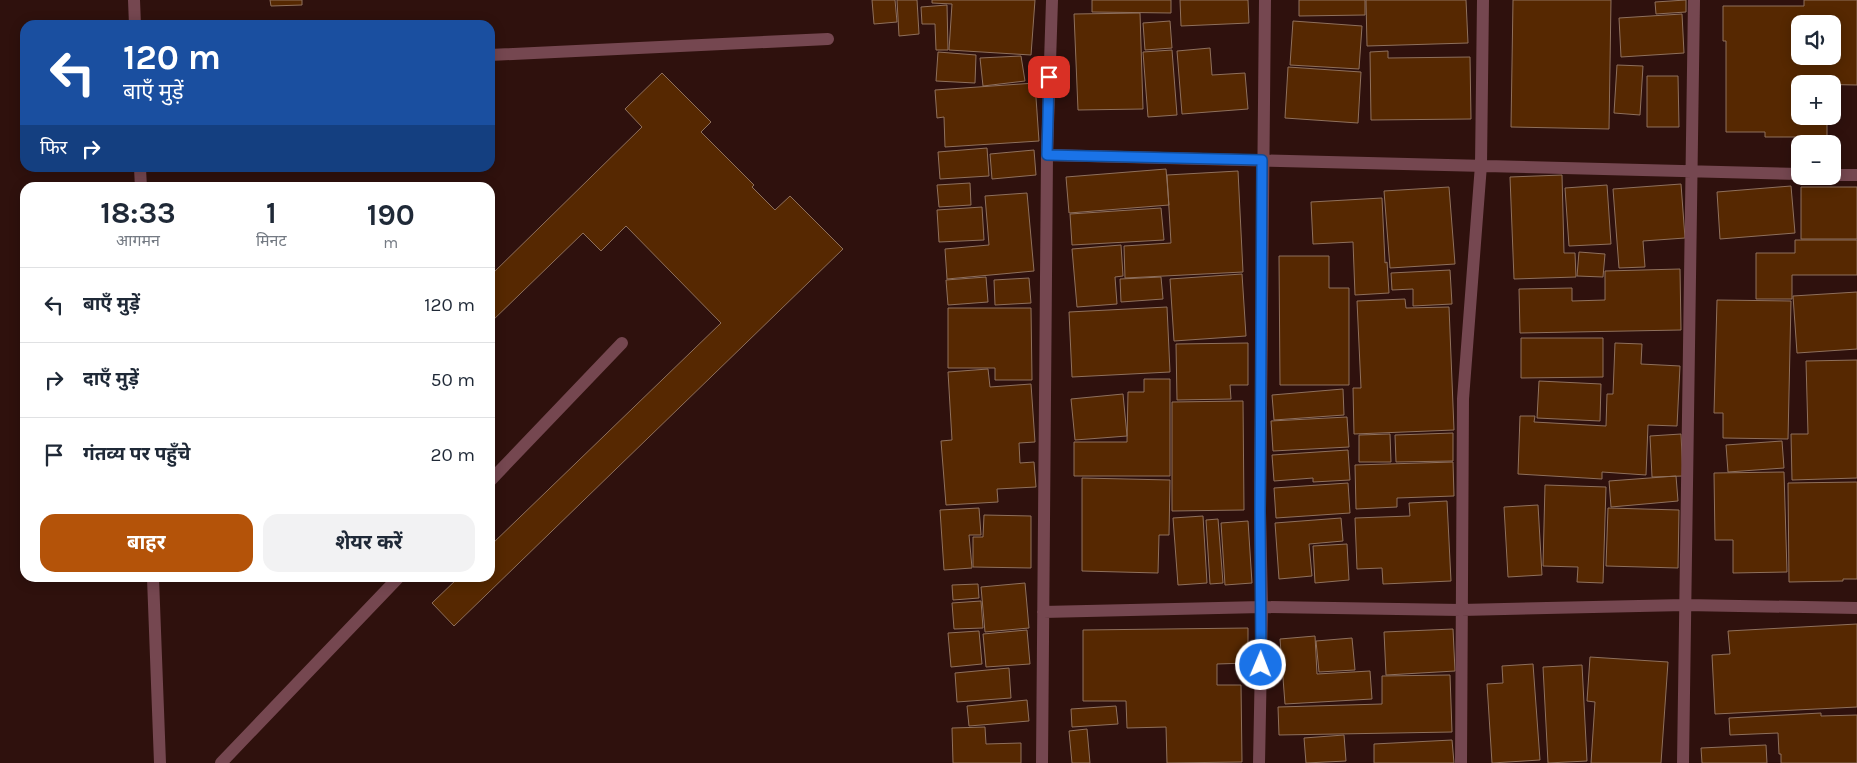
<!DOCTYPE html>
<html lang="hi">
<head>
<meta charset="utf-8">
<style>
	:root { --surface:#fff; --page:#f2f2f3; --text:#1f2937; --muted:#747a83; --line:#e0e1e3; --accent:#b45309 }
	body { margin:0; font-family:Karla,"Noto Sans Devanagari",sans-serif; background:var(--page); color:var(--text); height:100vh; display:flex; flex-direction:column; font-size:19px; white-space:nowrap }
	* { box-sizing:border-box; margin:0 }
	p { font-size:16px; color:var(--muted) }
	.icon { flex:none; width:28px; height:28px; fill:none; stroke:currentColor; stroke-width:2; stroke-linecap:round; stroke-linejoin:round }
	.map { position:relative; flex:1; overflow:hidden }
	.panel { position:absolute; left:20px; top:182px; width:475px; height:400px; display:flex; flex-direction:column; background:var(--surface); border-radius:15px; box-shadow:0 2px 12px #0003 }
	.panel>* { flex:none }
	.guide { position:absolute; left:20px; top:20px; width:475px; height:152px; border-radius:15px; box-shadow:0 2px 12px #0003; background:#1a4fa0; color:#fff; overflow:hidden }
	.buttons { position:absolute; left:1791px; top:15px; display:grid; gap:10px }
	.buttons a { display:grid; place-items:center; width:50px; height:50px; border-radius:10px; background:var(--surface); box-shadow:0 2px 12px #0003; font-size:25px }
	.pin { position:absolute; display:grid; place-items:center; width:42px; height:42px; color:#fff; margin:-21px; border-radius:10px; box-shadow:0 2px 8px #0006 }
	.me { position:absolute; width:55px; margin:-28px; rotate:1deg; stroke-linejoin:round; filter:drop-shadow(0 0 4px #0008) }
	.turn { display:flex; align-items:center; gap:18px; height:105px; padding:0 20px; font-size:22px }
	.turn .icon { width:65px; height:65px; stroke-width:2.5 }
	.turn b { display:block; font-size:35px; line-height:42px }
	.then { display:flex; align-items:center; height:48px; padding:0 20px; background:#0003; gap:10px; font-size:19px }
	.eta { display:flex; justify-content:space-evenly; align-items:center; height:85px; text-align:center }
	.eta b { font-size:30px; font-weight:700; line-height:35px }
	.action { display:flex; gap:10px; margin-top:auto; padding:10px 20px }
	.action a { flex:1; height:58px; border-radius:15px; background:var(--accent); color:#fff; font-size:20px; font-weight:700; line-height:58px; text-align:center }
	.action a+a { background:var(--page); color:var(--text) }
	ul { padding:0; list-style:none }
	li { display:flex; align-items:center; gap:15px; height:75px; padding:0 20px; border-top:1px solid var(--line) }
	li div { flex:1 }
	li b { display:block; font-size:19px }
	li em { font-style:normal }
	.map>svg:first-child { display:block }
	.building { fill:#562801; stroke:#8f705c; fill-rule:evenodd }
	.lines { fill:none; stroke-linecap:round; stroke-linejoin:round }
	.minor { stroke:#754750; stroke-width:12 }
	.route-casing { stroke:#114b97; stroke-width:12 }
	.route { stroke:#1a73e8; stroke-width:9 }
</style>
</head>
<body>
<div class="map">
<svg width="1857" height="763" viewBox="0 0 1857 763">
	<rect width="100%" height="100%" fill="#2f110d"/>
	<path class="building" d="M270 0H302V5L271 6Z
		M872 0H895L897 22 874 24Z
		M897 0H917L919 34 899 36Z
		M932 0H1035L1031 55 949 50 952 4 932 3Z
		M1092 0H1171V13L1092 12Z
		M1180 0H1248L1249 23 1181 26Z
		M1299 0H1365V15L1299 16Z
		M1366 0H1466L1468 43 1367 46Z
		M1513 0H1611L1609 129 1511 127Z
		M1686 0V12L1656 14 1655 2Z
		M1804 0H1857V85L1800 84V116H1827V137H1765V132H1726V41H1723V6H1804ZM1800 24H1832V56H1800Z
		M947 5 948 50H936L935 24H922L921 7Z
		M1140 13 1143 109 1078 110 1074 14Z
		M1682 14 1684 53 1621 57 1619 18Z
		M1170 21 1172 48 1145 50 1143 23Z
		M1293 21 1362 26 1359 69 1290 65Z
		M1210 48 1212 75 1245 73 1248 109 1182 114 1177 51Z
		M1172 50 1177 115 1148 117 1143 52Z
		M1388 51V58L1470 57 1471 119 1371 120 1370 52Z
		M938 52 976 55 975 83 936 81Z
		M1021 56 1025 81 983 86 980 58Z
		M1617 65 1643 66 1640 115 1614 113Z
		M1288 67 1361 72 1358 123 1285 118Z
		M662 73 711 122 701 132 754 185 752 187 775 210 790 196 843 249 454 626 432 603 458 578H490V546L721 323 626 226 601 251 583 233 490 323V276L642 127 625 109Z
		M1647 76H1678L1679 127H1647Z
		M1035 83 1039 141 945 147 944 117 937 118 935 90Z
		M987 148 989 176 940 179 938 152Z
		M1034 150 1036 175 992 179 990 154Z
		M1166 169 1169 205 1069 213 1066 177Z
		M1238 171 1243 272 1125 278 1124 246 1171 243 1167 175Z
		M1562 175 1564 253H1575L1576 277 1514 279 1510 177Z
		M970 183 971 205 939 207 937 185Z
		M1681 184 1685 238 1643 241 1645 267 1619 268 1613 189Z
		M1607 185 1611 244 1569 246 1565 188Z
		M1791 186 1795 233 1720 239 1717 192Z
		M1449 187 1455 264 1390 268 1384 191Z
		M1801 187H1857V239H1801Z
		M1027 193 1034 271 947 279 945 249 989 245 985 196Z
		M1382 198 1385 263 1387 262 1389 293 1355 295 1353 242 1313 244 1311 202Z
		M982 207 984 240 939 242 937 210Z
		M1161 208 1164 240 1072 245 1070 214Z
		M1795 240H1857V275H1792V299H1756V253H1795Z
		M1121 245 1123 276 1115 277 1117 304 1077 307 1072 249Z
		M1579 252 1605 254 1603 277 1577 276Z
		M1279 256H1329V288H1349V385H1280Z
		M1680 269 1681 330 1520 333 1519 289 1572 288V301L1605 300V271Z
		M1450 270 1452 304 1413 306V289L1392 290 1391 273Z
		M1242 274 1246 336 1174 341 1170 279Z
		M986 277 988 302 948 305 946 280Z
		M1161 277 1163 299 1121 302 1120 279Z
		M1029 278 1031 303 995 305 994 280Z
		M1857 292V349L1797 353 1793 296Z
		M1405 299 1406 308 1449 307 1454 430 1354 434 1353 388H1361L1357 301Z
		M1717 300 1791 301 1788 439 1723 438V413H1714Z
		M1167 307 1170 372 1072 377 1069 312Z
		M948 308H1031L1032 380H995V368H948Z
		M1521 338H1603V377L1521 378Z
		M1248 343V385H1230L1231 399 1177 400 1176 344Z
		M1615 343 1642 344 1641 364 1680 366 1677 426 1648 425 1646 475 1602 472V479L1518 474 1520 416H1535L1534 422 1606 426 1607 394H1613Z
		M1857 360V478L1792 480 1791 434H1808L1806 361Z
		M988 369 990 387 1031 384 1035 442 1019 443 1020 463 1034 462 1036 487 997 489 998 502 946 505 941 441 952 440 948 372Z
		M1144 379H1170V476H1074V442H1127L1128 392H1144Z
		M1539 381 1601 384 1600 421 1537 418Z
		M1343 389 1344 415 1274 420 1272 395Z
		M1123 394 1127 436 1075 440 1071 399Z
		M1243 401 1244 510 1172 511V402Z
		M1347 417 1349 447 1273 451 1271 421Z
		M1453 433V461L1396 462 1395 435Z
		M1390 434 1391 462H1359V435Z
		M1681 434 1683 476 1652 477 1650 436Z
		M1782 441 1784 468 1728 472 1726 445Z
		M1348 450 1350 480 1313 482V478L1274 481 1272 455Z
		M1453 462 1454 496 1397 498V507L1356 509 1355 465Z
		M1784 472 1787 572 1733 573V540H1715L1714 473Z
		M1676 476 1678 501 1611 507 1609 481Z
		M1082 478 1170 480 1169 535H1159L1158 573 1082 571Z
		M1857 482V579H1843V581L1789 582 1788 483Z
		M1348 483 1350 513 1276 518 1274 488Z
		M1545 485 1606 487 1603 583 1577 582 1578 567 1543 566Z
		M1447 501 1451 581 1383 584 1382 568 1357 569 1355 518 1410 516 1409 503Z
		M1538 505 1542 575 1508 577 1504 507Z
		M979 508 981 535H969L972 568 944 570 940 510Z
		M1608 508 1679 510 1678 568 1606 566Z
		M984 515 1031 516V568L973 567V537H983Z
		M1203 516 1207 583 1178 585 1173 518Z
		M1341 518 1343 541 1309 544 1312 576 1279 579 1275 523Z
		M1218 519 1223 583 1210 584 1206 520Z
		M1248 521 1252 583 1225 585 1221 523Z
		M1347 544 1349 580 1315 583 1313 546Z
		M1025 583 1029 628 985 632 981 587Z
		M978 584 979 598 953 600 952 585Z
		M981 601 983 628 954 629 952 603Z
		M1857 624V707L1715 714 1712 655 1730 654 1728 631Z
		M1248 628V663L1217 664V685H1241L1242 762 1167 763 1166 727 1127 728 1126 701H1083V630Z
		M1453 629 1455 671 1386 675 1384 632Z
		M1027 630 1030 664 986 667 983 634Z
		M979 631 982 664 951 667 948 633Z
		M1315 636 1317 674 1370 671 1372 699 1285 704 1280 639Z
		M1352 638 1355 670 1319 672 1316 641Z
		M1590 657 1668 662 1661 763H1591L1595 702 1587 701Z
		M1533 664 1540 760 1492 763 1487 684 1503 683 1502 666Z
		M1582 665 1587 761 1548 763 1543 667Z
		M1009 668 1011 698 957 702 955 673Z
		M1450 675 1452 732 1279 735 1278 707 1382 704V676Z
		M1027 700 1029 721 969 726 967 706Z
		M1116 706 1118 724 1072 727 1071 709Z
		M1821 713V716L1857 715V763H1781V754H1779L1778 733 1730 735 1729 718Z
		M985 727 986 744 1021 743V763H953L952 728Z
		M1087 729 1090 763H1072L1069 731Z
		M1344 735 1346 761 1306 763 1304 738Z
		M1452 740 1454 763H1374V744Z
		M1766 745 1767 763H1702L1701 748Z"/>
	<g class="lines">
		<path class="minor" d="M134 0 135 25
			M490 55 828 39
			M1047 155 1800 174
			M140 168 141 188
			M1832 175H1857
			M490 481 622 343
			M153 578 160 763
			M1043 612 1262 607 1461 610 1685 605 1857 608
			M221 763 398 578
			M1042 763 1047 155 1052 0
			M1259 763 1262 607 1260 512 1265 0
			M1461 763 1463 399 1481 165 1483 0
			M1683 763 1694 0"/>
	</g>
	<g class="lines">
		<g class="route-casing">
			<path id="route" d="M1049 77 1047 155 1262 160 1260 512 1261 665"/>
		</g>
		<use href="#route" class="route"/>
	</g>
</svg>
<div class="buttons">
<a><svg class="icon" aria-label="sound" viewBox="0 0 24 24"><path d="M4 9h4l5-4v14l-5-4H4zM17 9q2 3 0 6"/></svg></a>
<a>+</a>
<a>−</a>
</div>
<div class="pin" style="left:1049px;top:77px;background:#d93025"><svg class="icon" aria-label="arrive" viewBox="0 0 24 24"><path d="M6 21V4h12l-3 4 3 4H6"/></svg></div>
<svg class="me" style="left:1261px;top:665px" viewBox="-20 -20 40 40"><circle r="17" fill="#1a73e8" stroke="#fff" stroke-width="3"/><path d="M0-11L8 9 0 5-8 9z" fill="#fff"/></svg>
<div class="guide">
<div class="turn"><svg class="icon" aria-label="left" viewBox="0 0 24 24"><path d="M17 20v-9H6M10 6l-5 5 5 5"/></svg><div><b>120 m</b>बाएँ मुड़ें</div></div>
<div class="then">फिर<svg class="icon" aria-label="right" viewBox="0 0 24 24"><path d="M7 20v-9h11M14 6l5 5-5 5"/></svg></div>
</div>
<section class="panel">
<div class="eta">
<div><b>18:33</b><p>आगमन</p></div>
<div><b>1</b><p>मिनट</p></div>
<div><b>190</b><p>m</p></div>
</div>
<ul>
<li><svg class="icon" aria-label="left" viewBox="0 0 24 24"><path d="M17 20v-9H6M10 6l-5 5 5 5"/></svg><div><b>बाएँ मुड़ें</b></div><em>120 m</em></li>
<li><svg class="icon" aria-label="right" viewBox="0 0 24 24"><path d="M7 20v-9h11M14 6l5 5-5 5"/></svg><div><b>दाएँ मुड़ें</b></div><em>50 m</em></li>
<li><svg class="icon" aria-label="arrive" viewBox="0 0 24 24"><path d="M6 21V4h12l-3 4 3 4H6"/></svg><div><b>गंतव्य पर पहुँचे</b></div><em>20 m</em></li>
</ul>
<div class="action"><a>बाहर</a><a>शेयर करें</a></div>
</section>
</div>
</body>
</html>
